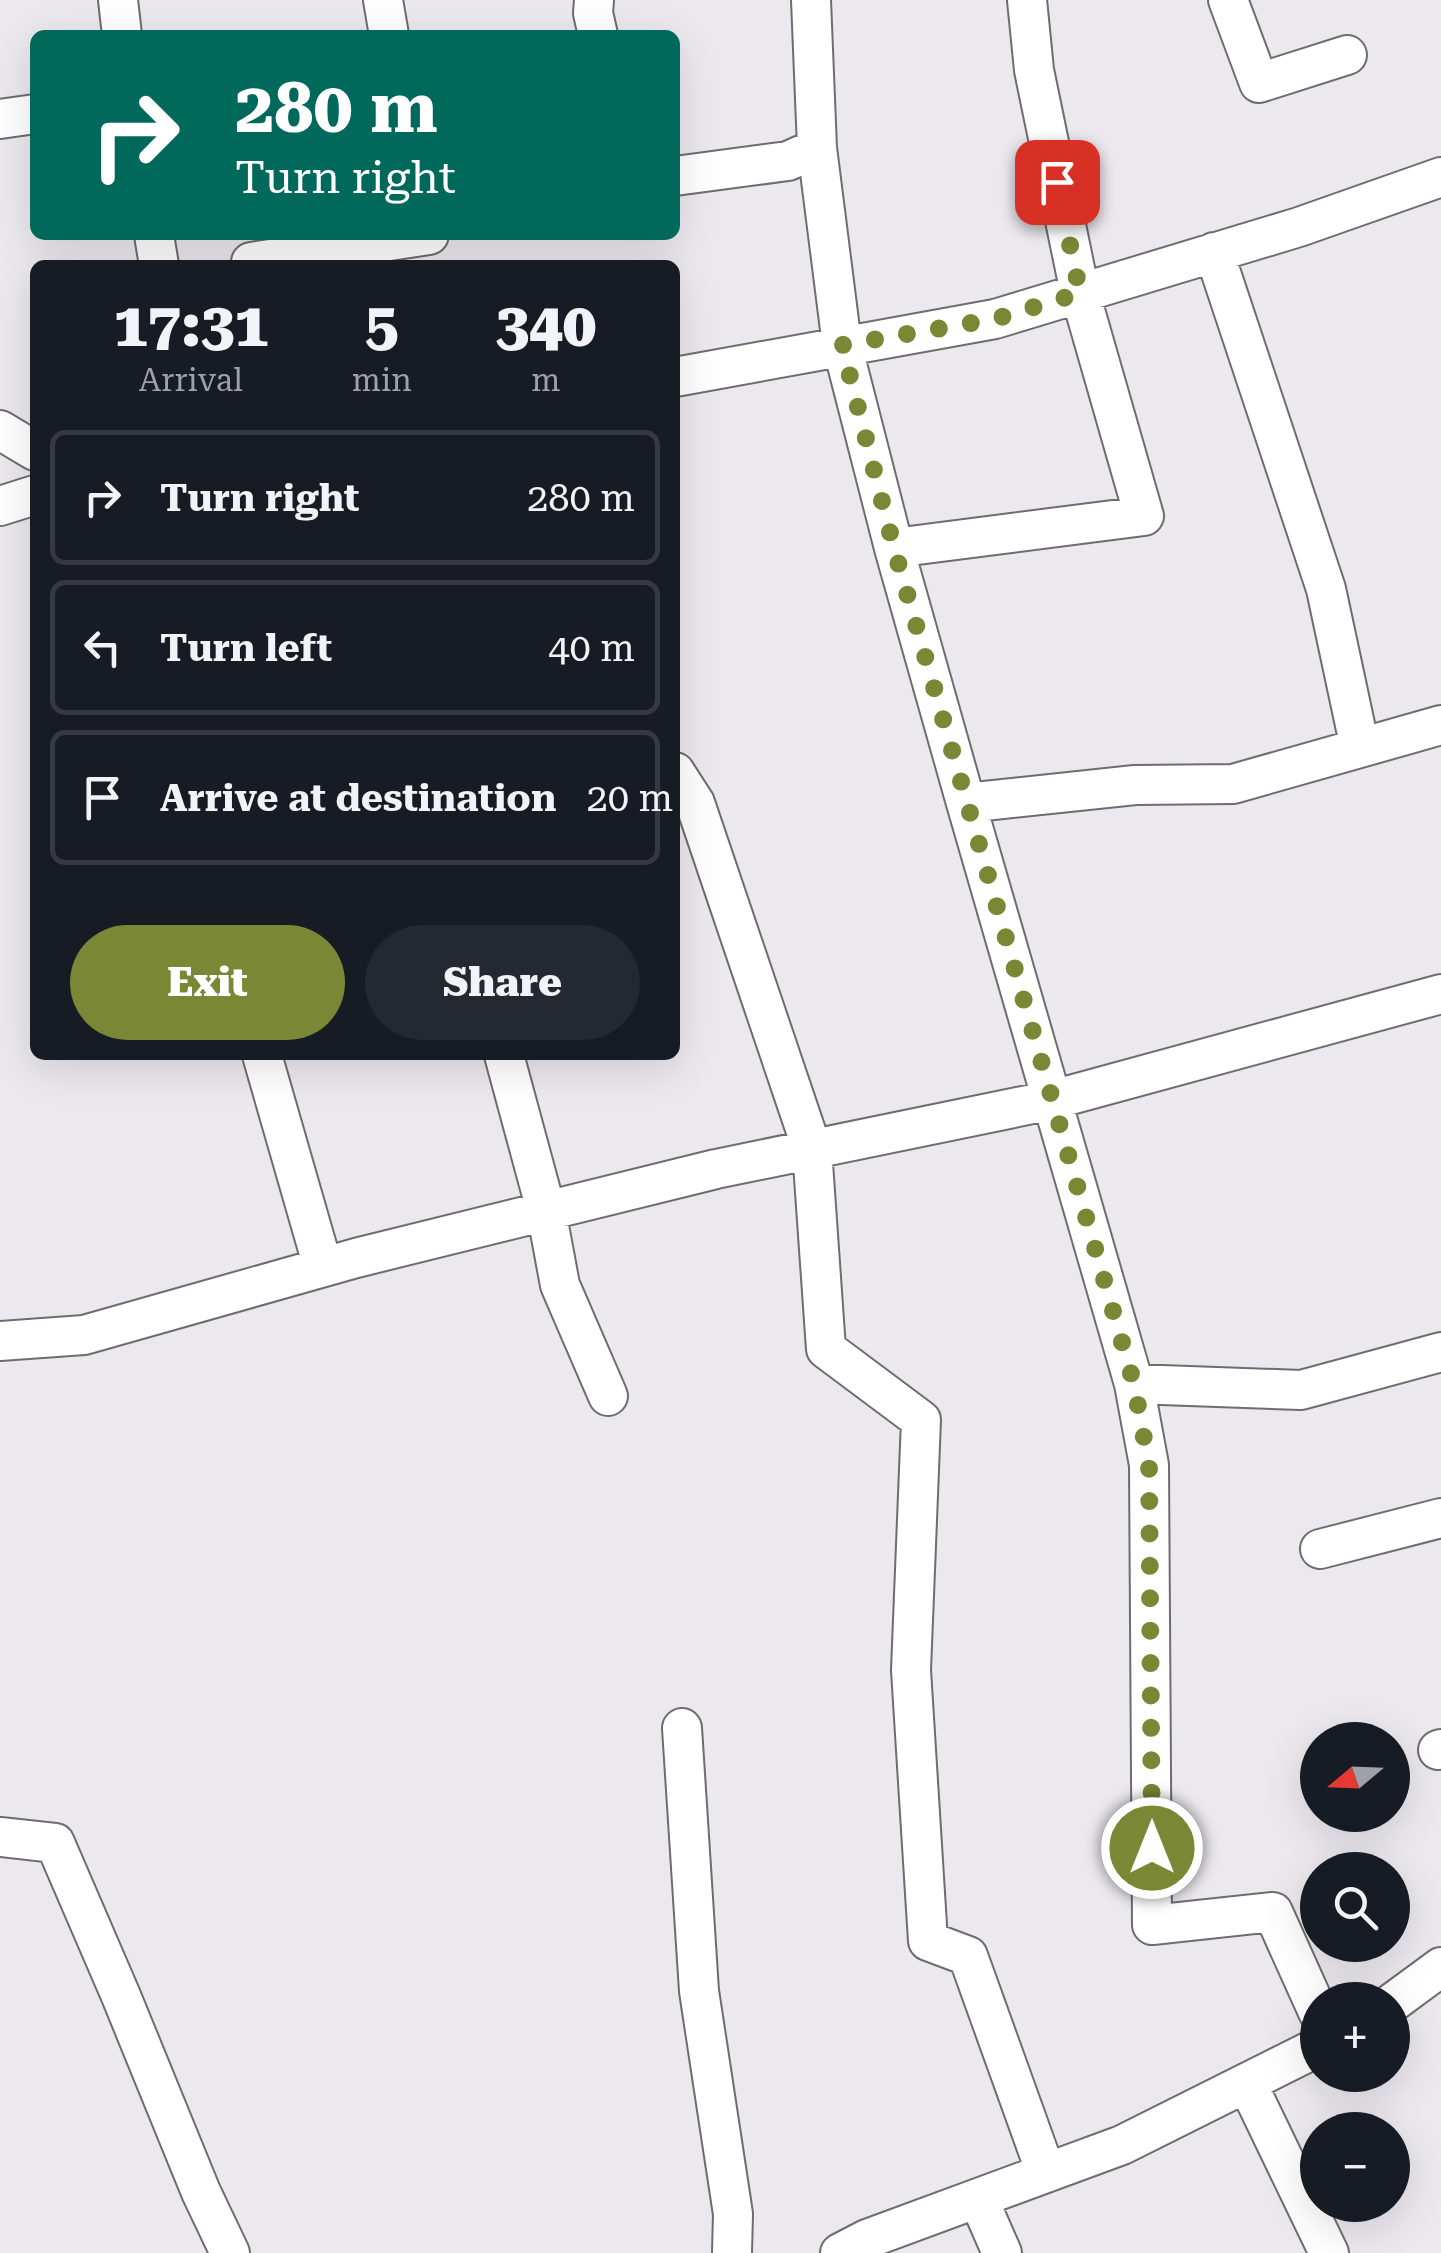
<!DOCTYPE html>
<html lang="en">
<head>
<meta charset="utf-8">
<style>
	:root { --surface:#171b24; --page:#242831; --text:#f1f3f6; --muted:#9ea1a6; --line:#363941; --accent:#7a8735 }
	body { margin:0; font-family:"Roboto Serif",serif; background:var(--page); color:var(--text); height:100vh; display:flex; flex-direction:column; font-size:38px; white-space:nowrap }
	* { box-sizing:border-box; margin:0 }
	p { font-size:32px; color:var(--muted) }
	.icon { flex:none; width:55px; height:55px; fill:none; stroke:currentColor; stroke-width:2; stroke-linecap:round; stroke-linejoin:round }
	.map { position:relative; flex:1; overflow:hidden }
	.panel { position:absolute; left:30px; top:260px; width:650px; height:800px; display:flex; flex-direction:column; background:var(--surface); border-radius:15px; box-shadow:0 10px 40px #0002 }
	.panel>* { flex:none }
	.banner { position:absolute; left:30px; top:30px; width:650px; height:210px; border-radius:15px; box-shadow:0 10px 40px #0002; background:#00695c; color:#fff; overflow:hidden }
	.needle { width:65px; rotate:251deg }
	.buttons { position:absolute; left:1300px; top:1722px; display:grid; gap:20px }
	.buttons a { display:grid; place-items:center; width:110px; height:110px; border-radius:50%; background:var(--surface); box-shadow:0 10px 40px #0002; font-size:50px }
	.pin { position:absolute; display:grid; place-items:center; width:85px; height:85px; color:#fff; margin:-42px; border-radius:20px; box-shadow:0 5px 15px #0006 }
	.me { position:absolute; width:110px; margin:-55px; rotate:0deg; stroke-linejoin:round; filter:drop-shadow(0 0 8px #0008) }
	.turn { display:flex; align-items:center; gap:35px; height:210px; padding:0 40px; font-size:45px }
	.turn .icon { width:130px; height:130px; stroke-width:2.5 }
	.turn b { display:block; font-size:70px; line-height:85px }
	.eta { display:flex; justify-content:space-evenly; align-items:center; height:170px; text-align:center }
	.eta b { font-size:60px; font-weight:800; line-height:70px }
	.action { display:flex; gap:20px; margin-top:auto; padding:20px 40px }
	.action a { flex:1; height:115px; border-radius:60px; background:var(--accent); color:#fff; font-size:40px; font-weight:800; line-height:115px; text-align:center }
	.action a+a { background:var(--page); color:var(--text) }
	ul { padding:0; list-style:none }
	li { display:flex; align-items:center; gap:30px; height:135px; margin:0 20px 15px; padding:0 20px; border:5px solid var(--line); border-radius:15px }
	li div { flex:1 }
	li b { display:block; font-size:38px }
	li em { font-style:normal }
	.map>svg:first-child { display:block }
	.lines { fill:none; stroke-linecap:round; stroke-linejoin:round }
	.street-casing { stroke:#6f6c71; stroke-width:42 }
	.street { stroke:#fff; stroke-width:38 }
	.route { stroke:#7a8735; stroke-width:18; stroke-dasharray:0 32.4 }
</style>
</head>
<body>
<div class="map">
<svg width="1441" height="2253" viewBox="0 0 1441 2253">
	<rect width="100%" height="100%" fill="#ebe8ee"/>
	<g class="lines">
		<g class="street-casing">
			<path id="street" d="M118 0 122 35
				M383 0 389 35
				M594 0 593 13 598 35
				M811 0 817 148 842 345 894 548 966 803
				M1228 0 1259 83 1347 55
				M0 119 35 114
				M675 176 788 161 817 148
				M154 235 159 265
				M1214 252 1326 589 1360 748
				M251 262 429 235
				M675 377 995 319 1299 227 1441 177
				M0 430 35 451
				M0 506 35 495
				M894 548 1144 516 1080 293 1034 70 1027 0
				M675 772 695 803 812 1149 826 1349 921 1420 911 1670 928 1941 968 1956 1046 2173
				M262 1055 323 1267
				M504 1055 546 1210 560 1285 608 1396
				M0 1341 84 1335 356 1258 716 1169 1052 1100 1441 994
				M1134 1384 1301 1390 1441 1352
				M1320 1549 1441 1518
				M682 1728 699 1991 733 2214 732 2253
				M1438 1750 1441 1749
				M0 1837 55 1843 121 1996 201 2192 230 2253
				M1392 2003 1441 1967
				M1318 2012 1273 1912 1152 1925 1149 1465 1134 1384 966 803 1135 785 1233 784 1441 725
				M1247 2083 1329 2253
				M978 2198 1002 2253
				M840 2253 867 2239 1122 2145 1318 2047"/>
		</g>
		<use href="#street" class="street"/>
	</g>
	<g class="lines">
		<path class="route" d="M1057 182 1080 293 995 319 842 345 894 548 1134 1384 1149 1465 1152 1848"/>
	</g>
</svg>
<div class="buttons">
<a><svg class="needle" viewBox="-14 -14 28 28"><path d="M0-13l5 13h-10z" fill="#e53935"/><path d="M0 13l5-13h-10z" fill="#9ea1a6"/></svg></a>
<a><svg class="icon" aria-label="search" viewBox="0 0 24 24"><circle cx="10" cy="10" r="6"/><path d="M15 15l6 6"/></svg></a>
<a>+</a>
<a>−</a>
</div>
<div class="pin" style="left:1057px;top:182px;background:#d93025"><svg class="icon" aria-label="arrive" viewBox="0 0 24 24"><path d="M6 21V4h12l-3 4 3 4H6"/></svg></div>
<svg class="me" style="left:1152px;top:1848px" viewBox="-20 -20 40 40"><circle r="17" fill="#7a8735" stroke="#fff" stroke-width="3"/><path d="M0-11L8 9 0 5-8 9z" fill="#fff"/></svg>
<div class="banner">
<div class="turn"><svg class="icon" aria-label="right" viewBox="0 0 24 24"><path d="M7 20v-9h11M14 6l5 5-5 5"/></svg><div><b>280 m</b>Turn right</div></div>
</div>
<section class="panel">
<div class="eta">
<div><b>17:31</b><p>Arrival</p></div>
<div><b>5</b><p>min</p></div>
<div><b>340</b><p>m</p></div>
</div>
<ul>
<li><svg class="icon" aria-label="right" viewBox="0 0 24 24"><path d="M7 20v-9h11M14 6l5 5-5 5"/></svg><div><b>Turn right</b></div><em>280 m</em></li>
<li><svg class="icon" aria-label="left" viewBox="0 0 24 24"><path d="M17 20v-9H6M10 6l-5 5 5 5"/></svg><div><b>Turn left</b></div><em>40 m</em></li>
<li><svg class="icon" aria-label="arrive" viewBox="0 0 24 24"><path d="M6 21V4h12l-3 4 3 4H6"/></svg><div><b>Arrive at destination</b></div><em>20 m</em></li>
</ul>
<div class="action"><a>Exit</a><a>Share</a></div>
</section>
</div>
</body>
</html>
